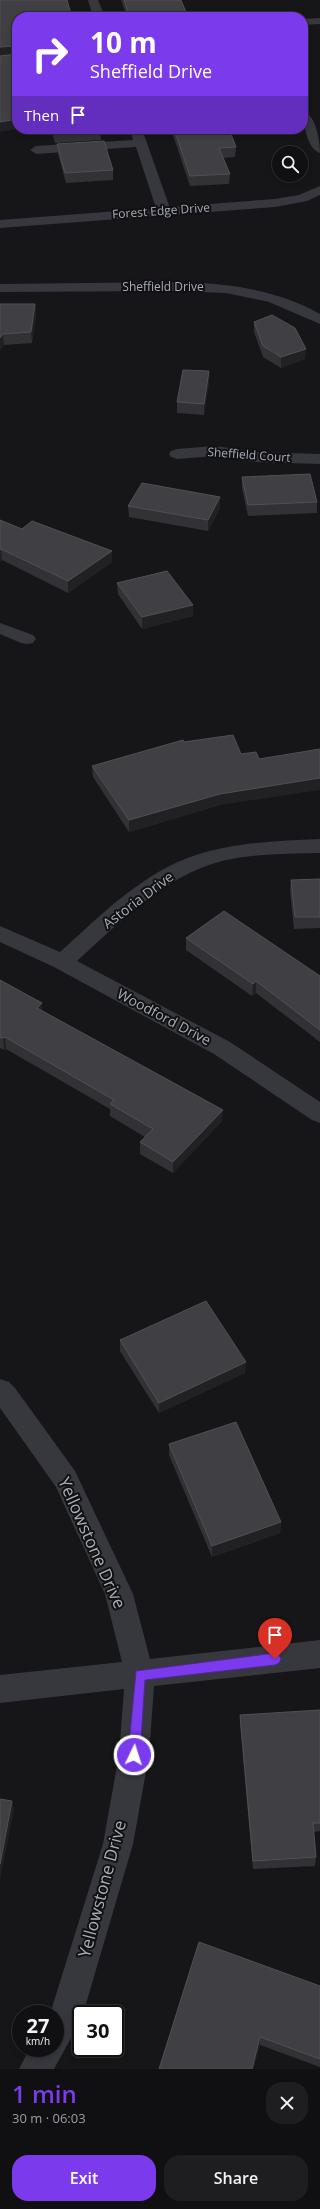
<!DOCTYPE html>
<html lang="en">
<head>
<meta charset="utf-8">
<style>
	:root { --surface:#101012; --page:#1e1e20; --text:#f1f3f6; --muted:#9c9d9f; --line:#303032; --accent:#7c3aed }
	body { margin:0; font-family:"Open Sans",sans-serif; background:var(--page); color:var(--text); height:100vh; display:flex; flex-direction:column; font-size:15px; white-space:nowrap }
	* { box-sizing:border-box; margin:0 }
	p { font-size:13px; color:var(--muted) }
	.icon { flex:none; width:22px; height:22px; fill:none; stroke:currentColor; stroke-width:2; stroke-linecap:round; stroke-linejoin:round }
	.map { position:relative; height:2069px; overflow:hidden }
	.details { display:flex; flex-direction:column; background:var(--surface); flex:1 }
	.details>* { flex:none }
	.banner { position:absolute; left:12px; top:12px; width:296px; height:122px; border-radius:16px; box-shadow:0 2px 6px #0003,0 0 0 1px var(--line); background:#7c3aed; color:#fff; overflow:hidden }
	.buttons { position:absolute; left:272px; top:146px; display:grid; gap:8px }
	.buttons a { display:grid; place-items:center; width:36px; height:36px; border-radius:50%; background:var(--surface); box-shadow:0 2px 6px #0003,0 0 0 1px var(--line); font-size:20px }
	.speed { position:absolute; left:12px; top:2005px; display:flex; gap:8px; font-size:20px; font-weight:700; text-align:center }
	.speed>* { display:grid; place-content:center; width:52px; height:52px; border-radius:50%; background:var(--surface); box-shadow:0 2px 6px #0003,0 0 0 1px var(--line); line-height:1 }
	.speed small { font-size:10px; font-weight:400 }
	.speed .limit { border:2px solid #111; border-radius:6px; background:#fff; color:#111 }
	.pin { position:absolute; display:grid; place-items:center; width:34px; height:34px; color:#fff; margin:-41px -17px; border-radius:50% 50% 50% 0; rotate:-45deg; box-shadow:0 0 4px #0007 }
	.pin .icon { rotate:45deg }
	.me { position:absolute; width:44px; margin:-22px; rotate:4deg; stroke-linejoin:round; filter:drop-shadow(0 0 3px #0008) }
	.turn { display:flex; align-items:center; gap:14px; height:84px; padding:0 12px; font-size:18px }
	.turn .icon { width:52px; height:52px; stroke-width:2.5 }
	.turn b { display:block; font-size:28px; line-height:34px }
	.then { display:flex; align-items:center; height:38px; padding:0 12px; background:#0003; gap:8px; font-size:15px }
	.round { display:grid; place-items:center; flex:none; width:42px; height:42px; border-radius:16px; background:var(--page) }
	.head { display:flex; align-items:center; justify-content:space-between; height:68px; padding:0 12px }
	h1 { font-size:24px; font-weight:600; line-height:30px; color:var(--accent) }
	.button { display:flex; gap:8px; margin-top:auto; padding:8px 12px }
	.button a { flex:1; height:46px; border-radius:16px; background:var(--accent); color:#fff; font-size:16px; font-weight:600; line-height:46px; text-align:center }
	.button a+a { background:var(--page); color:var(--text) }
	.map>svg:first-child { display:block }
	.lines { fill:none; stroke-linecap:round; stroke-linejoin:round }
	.minor { fill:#37383d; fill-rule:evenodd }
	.tertiary { fill:#37383d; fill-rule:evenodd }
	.wall { fill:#323236 }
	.shaded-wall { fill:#212124 }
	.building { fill:#3f3f44; stroke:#4f5156 }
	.route { fill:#7c3aed; stroke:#51269a }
	.labels { text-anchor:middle; stroke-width:4; stroke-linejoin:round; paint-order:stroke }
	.far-street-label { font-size:12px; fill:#a8adb8; stroke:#111113 }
	.street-label { font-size:14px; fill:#a8adb8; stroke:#111113 }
	.near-street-label { font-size:17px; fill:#a8adb8; stroke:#111113 }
</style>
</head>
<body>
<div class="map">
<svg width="320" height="2069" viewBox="0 0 320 2069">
	<rect width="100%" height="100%" fill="#161618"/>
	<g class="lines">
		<path class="minor" d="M88 0H98L105 17H93Z
			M130 129H142L171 211 169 214H159L157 211 136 147 36 154 30 150 36 146 133 140Z
			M175 282C227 283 275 289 320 314V324L269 302 226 293 175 291 0 292V284Z
			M215 446 256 452 320 454V464L256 462 215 456 177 459 171 457 169 454 171 451 177 449Z
			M0 623 33 635 36 639 33 643 27 644 21 643 0 634Z
			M320 839V853C284 854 243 853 209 865 157 883 117 925 77 961L230 1042 320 1102V1123L312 1120 214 1054 54 967 0 942V926L60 952C100 916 143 872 196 855 236 842 278 841 320 839Z
			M0 1379 9 1382 15 1388 75 1471 133 1594 150 1659 320 1640V1668L154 1686 149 1755 133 1844 83 2014H81V2020L54 2069H19L30 2048H55V2014H50L103 1844 119 1755 124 1689 0 1703V1675L122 1662 105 1594 56 1487 0 1408Z"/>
		<path class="tertiary" d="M320 18V24L303 25V19Z
			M303 111C316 115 320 141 320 153 307 149 303 123 303 111Z
			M320 186V195L307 201 275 207 0 228V220L275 199 299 195Z"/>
	</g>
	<path class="wall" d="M121 0H181L188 17H127Z
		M51 129H100L101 140 55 143Z
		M171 129H229L236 147 235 157 223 158 230 174 229 184 190 186Z
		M57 144 113 170V180L66 183 58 154Z
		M0 304H35L36 315 32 343 4 345 0 350Z
		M254 322 305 359 281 368 263 357 254 332Z
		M209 382 204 415 177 413V402Z
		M242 477 317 502V513L248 516 242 488Z
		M220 497V508L208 531 129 517 128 506Z
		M0 520 22 529 112 551V562L68 593 2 560 0 562Z
		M117 583 193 616 142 629 118 594Z
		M92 766 220 805 129 832 93 777Z
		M320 879V928L294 929 290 891 291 880Z
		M186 938 320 976V1042L256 993 252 996 186 950Z
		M0 980 43 1011 222 1121 173 1173 140 1154V1142L145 1137 110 1116V1109L6 1049 4 1050 0 1048Z
		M120 1340 245 1373 159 1413 120 1351Z
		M169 1444 281 1522 280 1533 212 1557 169 1455Z
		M320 1710V1831L314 1832 316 1857 315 1866 253 1869 240 1724V1715Z
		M320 1986V2067L260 2045 253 2069H159Z"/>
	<path class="shaded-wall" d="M16 46 17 56 0 57V47Z
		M17 119V129L0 132V122Z
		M35 304 36 315 32 343 31 332Z
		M3 334 4 345 0 350V338Z
		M306 349 305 359 281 368V357Z
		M209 371V382L204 415V404Z
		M220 497V508L208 531V520Z
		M1 549 2 560 0 562V550Z
		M112 551V562L68 593V581Z
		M193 605V616L142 629V617Z
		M320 778V790L220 805 129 832V820L220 794Z
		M256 981V993L252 996 253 984Z
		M42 1003 43 1015 37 1008Z
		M5 1037 6 1049 4 1050 3 1038Z
		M223 1110 222 1121 173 1173V1162Z
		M246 1362 245 1373 159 1413V1403Z
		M281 1522 280 1533 212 1557V1546Z
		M12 1801 14 1810 0 1880V1864Z
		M260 2037V2045L253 2069H252Z"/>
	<path class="building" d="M0 0H67L72 17H17V49L16 46 0 47Z
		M124 0H181L188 17H130Z
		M17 54V119L0 122V56Z
		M53 129H100L101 131 54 133Z
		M174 129H229L236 147 219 148 230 174 190 176Z
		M104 141 113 170 65 173 57 144Z
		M0 304H35L31 332 3 334 0 338Z
		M272 315 295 328 306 349 281 357 263 346 254 322Z
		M183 370 209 371 204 404 177 402Z
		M310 474 317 502 248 505 242 477Z
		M142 483 220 497 208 520 128 506Z
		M0 520 22 529 32 521 112 551 68 581 1 549 0 550Z
		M167 571 193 605 142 617 117 583Z
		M233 735 241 754 256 752 259 759 320 749V778L220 794 129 820 92 766 183 740 184 742Z
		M320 879V917H295L291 880Z
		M224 911 320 976V1030L256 981 253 984 186 938Z
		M0 980 42 1003 37 1008 223 1110 173 1162 140 1142 153 1129 110 1104 114 1100 5 1037 3 1038 0 1037Z
		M206 1301 246 1362 159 1403 120 1340Z
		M236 1422 281 1522 212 1546 169 1444Z
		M320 1710V1823H313L316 1857 253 1861 240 1715Z
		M0 1799 12 1801 0 1864Z
		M199 1942 320 1986V2059L260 2037 252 2069H159Z"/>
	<path class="route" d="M275 1653 279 1655 281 1659 279 1663 275 1665 145 1680 140 1755 138 1759 134 1761 129 1759 128 1755 136 1671Z"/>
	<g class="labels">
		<g class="far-street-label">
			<text transform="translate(161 211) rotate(-4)" y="4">Forest Edge Drive</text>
			<text x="163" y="291">Sheffield Drive</text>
			<text transform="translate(249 455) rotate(4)" y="4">Sheffield Court</text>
		</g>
		<g class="street-label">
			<text transform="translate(138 900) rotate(-37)" y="5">Astoria Drive</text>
			<text transform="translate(164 1017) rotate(28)" y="5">Woodford Drive</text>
		</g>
		<g class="near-street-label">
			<text transform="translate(92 1543) rotate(66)" y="6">Yellowstone Drive</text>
			<text transform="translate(102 1889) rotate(-75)" y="6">Yellowstone Drive</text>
		</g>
	</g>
</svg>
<div class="buttons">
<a><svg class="icon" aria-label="search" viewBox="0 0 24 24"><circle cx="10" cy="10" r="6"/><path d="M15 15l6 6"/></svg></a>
</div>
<div class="speed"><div>27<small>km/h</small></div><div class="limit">30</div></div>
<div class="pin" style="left:275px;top:1659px;background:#d93025"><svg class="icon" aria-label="arrive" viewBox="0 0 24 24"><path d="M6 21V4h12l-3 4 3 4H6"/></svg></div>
<svg class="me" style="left:134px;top:1755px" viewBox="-20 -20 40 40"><circle r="17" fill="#7c3aed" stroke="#fff" stroke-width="3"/><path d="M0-11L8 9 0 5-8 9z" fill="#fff"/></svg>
<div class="banner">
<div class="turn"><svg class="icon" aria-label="right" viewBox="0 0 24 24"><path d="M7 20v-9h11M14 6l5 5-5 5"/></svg><div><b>10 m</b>Sheffield Drive</div></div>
<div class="then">Then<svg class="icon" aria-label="arrive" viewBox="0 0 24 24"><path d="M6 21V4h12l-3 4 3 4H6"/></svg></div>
</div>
</div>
<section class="details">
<div class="head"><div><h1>1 min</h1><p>30 m · 06:03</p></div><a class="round"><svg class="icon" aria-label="close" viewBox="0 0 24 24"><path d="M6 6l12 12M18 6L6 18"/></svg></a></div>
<div class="button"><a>Exit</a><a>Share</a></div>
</section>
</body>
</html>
